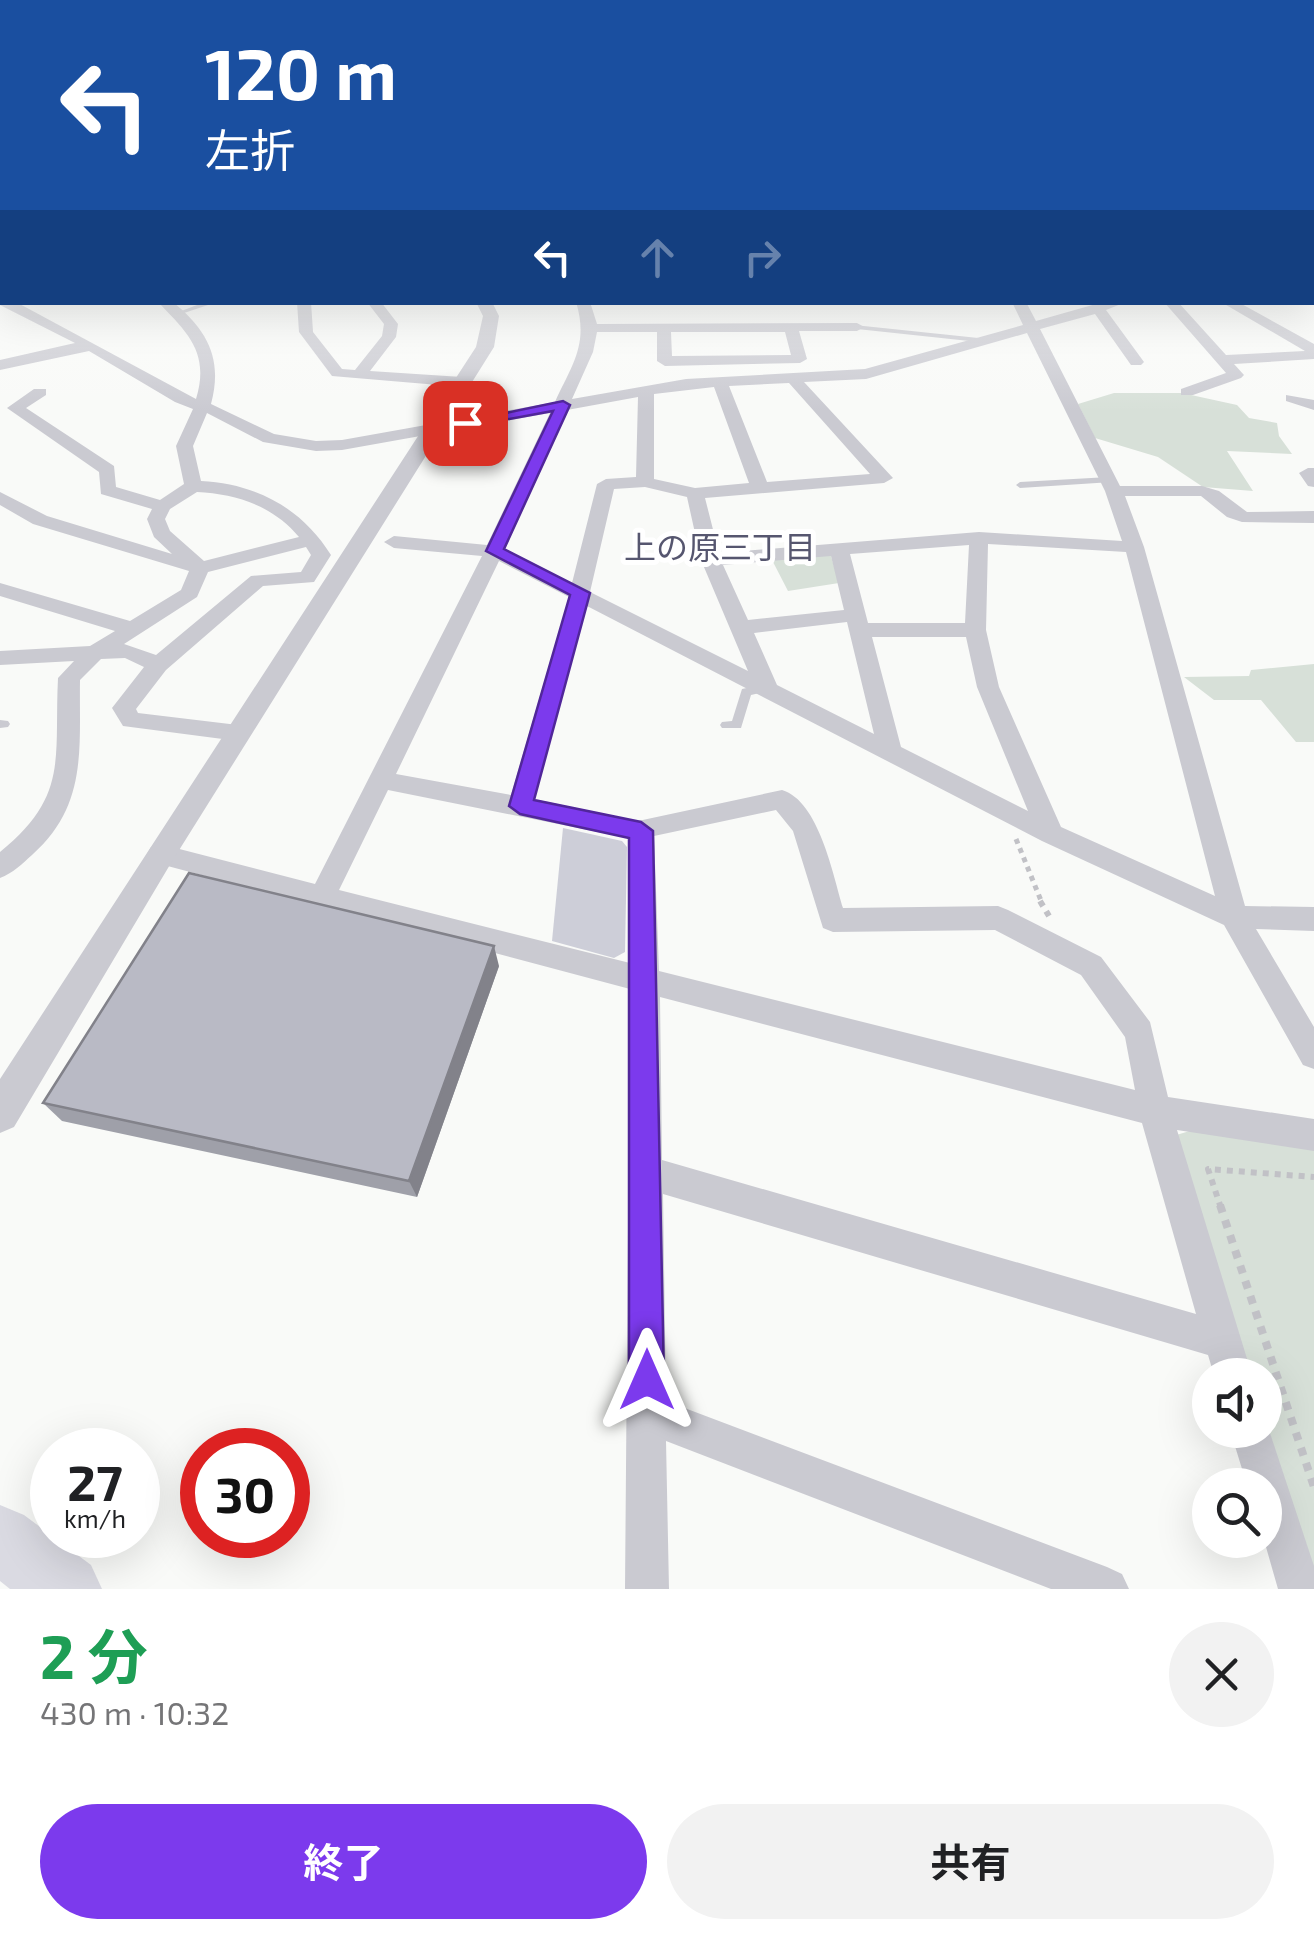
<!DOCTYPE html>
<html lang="ja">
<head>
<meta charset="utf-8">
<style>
	:root { --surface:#fff; --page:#f2f2f2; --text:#202124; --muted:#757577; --accent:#7c3aed }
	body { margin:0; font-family:"Exo 2","Noto Sans JP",sans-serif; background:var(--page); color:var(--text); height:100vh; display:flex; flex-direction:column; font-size:38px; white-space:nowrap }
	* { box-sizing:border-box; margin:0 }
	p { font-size:32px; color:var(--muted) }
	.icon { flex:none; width:55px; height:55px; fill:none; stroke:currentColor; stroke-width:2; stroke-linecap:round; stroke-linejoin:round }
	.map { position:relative; height:1589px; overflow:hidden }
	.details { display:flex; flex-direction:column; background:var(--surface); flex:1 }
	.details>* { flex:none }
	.top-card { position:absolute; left:0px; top:0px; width:1315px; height:305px; box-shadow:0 10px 40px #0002; background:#1a4fa0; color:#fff; overflow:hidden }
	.fabs { position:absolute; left:1192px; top:1358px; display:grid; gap:20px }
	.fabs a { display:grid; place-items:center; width:90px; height:90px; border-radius:50%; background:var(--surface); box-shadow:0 10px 40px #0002; font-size:50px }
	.speed { position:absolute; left:30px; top:1428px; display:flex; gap:20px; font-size:50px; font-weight:700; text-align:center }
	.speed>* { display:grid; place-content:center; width:130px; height:130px; border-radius:50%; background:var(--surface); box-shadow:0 10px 40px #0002; line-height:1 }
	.speed small { font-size:25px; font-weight:400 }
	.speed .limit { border:15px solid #d22; background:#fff; color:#111 }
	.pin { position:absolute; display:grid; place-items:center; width:85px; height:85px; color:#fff; margin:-42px; border-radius:20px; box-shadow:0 5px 15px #0006 }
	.me { position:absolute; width:110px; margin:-55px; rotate:0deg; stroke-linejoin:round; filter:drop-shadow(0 0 8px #0008) }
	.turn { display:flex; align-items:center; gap:35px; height:210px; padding:0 40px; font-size:45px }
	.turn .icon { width:130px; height:130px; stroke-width:2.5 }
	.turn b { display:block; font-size:70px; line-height:85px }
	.lanes { display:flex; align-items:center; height:95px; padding:0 40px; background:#0003; justify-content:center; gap:50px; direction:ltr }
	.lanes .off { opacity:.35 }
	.round { display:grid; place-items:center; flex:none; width:105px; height:105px; border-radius:52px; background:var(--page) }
	.overview { display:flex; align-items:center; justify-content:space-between; height:170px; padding:0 40px }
	h1 { font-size:60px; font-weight:700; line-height:75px; color:#1e9e55 }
	.cta { display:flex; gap:20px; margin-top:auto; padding:20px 40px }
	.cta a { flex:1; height:115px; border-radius:60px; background:var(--accent); color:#fff; font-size:40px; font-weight:700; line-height:115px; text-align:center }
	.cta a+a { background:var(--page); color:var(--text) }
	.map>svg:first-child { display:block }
	.green { fill:#d7e0d8 }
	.water { fill:#cdced8 }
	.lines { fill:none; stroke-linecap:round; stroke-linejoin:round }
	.path-far2 { stroke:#c1c1c6; stroke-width:5; stroke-dasharray:5 5; stroke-linecap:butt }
	.path-far1 { stroke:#c1c1c6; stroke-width:6; stroke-dasharray:6 6; stroke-linecap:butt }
	.path { stroke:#c1c1c6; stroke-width:8; stroke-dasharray:8 8; stroke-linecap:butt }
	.service { fill:#cacad1; fill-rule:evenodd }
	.minor { fill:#cacad1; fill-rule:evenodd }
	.tertiary { fill:#cacad1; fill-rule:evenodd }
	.trunk { fill:#dadae2; fill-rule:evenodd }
	.wall { fill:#9fa0a9 }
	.shaded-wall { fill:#82828a }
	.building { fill:#b9bac5; stroke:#82828a; stroke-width:2.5 }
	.route { fill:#7c3aed; stroke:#51269a; stroke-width:2.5 }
	.labels { text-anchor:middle; stroke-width:10; stroke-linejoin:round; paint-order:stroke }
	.far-neighbourhood-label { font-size:32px; fill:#56566f; stroke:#fff }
</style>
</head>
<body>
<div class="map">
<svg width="1314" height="1589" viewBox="0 0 1314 1589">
	<rect width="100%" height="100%" fill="#f9faf8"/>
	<path class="green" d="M1114 393H1182L1237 405 1249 418 1277 423 1279 436 1292 454 1227 451 1253 491 1203 487 1158 457 1095 438 1078 404Z
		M830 553 839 583 788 591 772 560Z
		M1314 664V742H1296L1261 700H1214L1184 677 1249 676 1251 670Z
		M1193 1130 1314 1148V1571L1265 1430V1375H1247L1173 1136Z"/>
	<path class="water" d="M563 828 622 841 627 847 625 952 614 958 552 941Z"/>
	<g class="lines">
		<path class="path-far2" d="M1016 839 1042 903"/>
		<path class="path-far1" d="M1040 901 1049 916
			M1221 1208 1208 1169 1314 1177"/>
		<path class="path" d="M1220 1205 1314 1487"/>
		<path class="service" d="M2 270V274L0 275V271Z
			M205 302H217L181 314 176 313Z
			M854 325 988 339 992 341 988 343 857 329H854Z
			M1109 477 1112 478V482L1020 488 1016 485 1020 482Z
			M765 684 769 685 771 688 769 691 751 695 741 728H722L720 725 722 722 732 721 742 689Z
			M0 720 8 721 10 724 8 727 0 728Z"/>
		<path class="minor" d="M2 211V219L0 220V212Z
			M2 298V302H16L196 399C210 353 188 333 158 302H173C208 331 223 359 211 404L274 434 316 441 342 440 555 402C572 365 589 344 576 302H590L597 324 857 323 864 327 857 331H799L807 359 800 363 665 366 657 361V332H597L593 352 572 399 686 379 865 369 1023 325 1012 302H1026L1036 321 1103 302H1126L1106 310 1144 362 1141 365H1131L1095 314 1040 329 1120 486H1202L1219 491 1247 512 1314 511V523L1242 522 1227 517 1201 496H1125L1144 547 1245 906 1314 907V931L1256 929 1314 1027V1069L1303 1065 1224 925 1042 841 587 606 534 799 638 821 782 790C819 801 833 875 843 908L998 906 1008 910 1101 957 1150 1022 1168 1097 1314 1119V1151L1177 1130 1252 1375H1214L1208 1355 663 1194 666 1401 1107 1567 1122 1574 1129 1589H1051L666 1441 669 1589H625L630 989 160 864 151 861 147 854 151 847 160 844 315 884 482 556 394 548 384 542 394 536 487 545 550 413 342 450 316 451 263 442 207 413 193 446 201 481C258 484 302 509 331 555L314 582 263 586 166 670 136 709 138 713 238 725 246 727 250 733 246 739 238 741 123 726 112 708 144 667 125 658 101 659 80 680C79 749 88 805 32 855 22 864 13 873 0 878V852C69 796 54 759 58 678L74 661 0 665V651L90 646 115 631 0 596V583L130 621 181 590 189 571 33 524 0 505V492L47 516 172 554 154 537 147 519 152 509 101 494 99 472 7 408 34 389H46V395L26 408 114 466 116 487 160 500 184 484 176 446 193 409 175 402 89 351 0 370V360L75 343 0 305ZM671 332H785L791 355 672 356ZM1027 333 1105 491 1122 541 979 532 719 553 705 498 884 483 893 478 804 382 866 379ZM789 383 870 474 767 482 729 386ZM714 387 749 483 695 488 654 479V394ZM638 397 636 477 606 479 597 484 572 583 505 549 567 410ZM645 487 687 497 701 560 748 671 590 592 614 489ZM197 492C237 494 273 506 299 537L204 561 170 531 165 519 170 509ZM988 544 1126 552 1215 896 1061 827 999 687 986 630ZM969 545 965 623H868L850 554ZM306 547 311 555 301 572 251 576 156 655 124 644 197 597 208 572ZM831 556 844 610 748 620 723 565ZM499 561 569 597 511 795 396 774ZM847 622 874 734 777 685 754 633ZM872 637H966L977 687 1028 811 901 747ZM388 790 628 838 630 963 339 890ZM776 810 793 831 823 928 833 932 995 930 1081 975 1125 1037 1135 1090 659 971 654 836ZM660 997 1142 1123 1196 1314 662 1160Z
			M297 302H311L313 332 342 369 355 370 382 336 384 324 367 302H381L398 324 396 337 370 371 462 377 470 382 462 387 332 376 299 332Z
			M1164 302H1178L1226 355 1305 351 1221 302H1238L1314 344V359L1234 364 1244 375 1241 378 1193 395H1181V389L1226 373Z
			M1286 395 1314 400V410L1286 401Z
			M1308 468H1314V487L1308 486 1299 473Z
			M1265 1418 1314 1566V1589H1278L1264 1540 1265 1485H1247L1230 1430H1265Z"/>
		<path class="tertiary" d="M476 302H492L499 316 494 347 171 863 14 1127 0 1133V1079L476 347 483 316Z"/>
		<path class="trunk" d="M0 1505 24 1515 91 1565 102 1589H10L0 1581Z"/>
	</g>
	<path class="wall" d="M499 966 417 1197 62 1121 43 1103Z"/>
	<path class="shaded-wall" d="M494 946 499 966 417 1197 409 1181Z"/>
	<path class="building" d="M189 873 494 946 409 1181 43 1103Z"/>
	<linearGradient id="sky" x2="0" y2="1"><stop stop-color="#9dbee2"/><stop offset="0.46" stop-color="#fcfdfc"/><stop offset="1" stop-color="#fcfdfc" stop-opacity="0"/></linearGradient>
	<rect width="1314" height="412" fill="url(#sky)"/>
	<path class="route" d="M563 401 570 405 504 549 590 593 534 800 641 822 653 831 664 1380 659 1392 647 1397 634 1392 629 1380V838L520 814 509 806 570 595 486 551 553 411 465 427 458 423Z"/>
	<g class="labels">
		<g class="far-neighbourhood-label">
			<text x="720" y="559">上の原三丁目</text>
		</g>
	</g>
</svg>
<div class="fabs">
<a><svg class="icon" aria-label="sound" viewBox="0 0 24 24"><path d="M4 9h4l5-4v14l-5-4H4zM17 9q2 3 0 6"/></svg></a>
<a><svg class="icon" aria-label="search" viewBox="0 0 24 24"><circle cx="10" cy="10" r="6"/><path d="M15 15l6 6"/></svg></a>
</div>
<div class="speed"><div>27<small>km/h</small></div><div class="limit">30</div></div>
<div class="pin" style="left:465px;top:423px;background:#d93025"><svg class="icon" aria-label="arrive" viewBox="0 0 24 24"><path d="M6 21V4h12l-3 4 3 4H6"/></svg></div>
<svg class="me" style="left:647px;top:1380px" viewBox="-20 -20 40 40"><path d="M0-17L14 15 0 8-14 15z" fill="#7c3aed" stroke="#fff" stroke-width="4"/></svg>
<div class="top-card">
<div class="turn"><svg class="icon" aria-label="left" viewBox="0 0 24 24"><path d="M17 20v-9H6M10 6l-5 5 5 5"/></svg><div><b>120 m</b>左折</div></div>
<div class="lanes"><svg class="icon" aria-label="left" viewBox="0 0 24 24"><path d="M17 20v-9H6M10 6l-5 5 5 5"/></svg><svg class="icon off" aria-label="ahead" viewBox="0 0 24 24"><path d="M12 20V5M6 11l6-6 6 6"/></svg><svg class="icon off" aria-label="right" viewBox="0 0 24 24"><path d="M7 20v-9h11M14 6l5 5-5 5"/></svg></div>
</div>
</div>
<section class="details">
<div class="overview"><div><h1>2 分</h1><p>430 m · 10:32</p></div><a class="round"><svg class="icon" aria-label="close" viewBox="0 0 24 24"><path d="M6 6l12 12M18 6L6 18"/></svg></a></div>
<div class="cta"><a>終了</a><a>共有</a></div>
</section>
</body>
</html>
